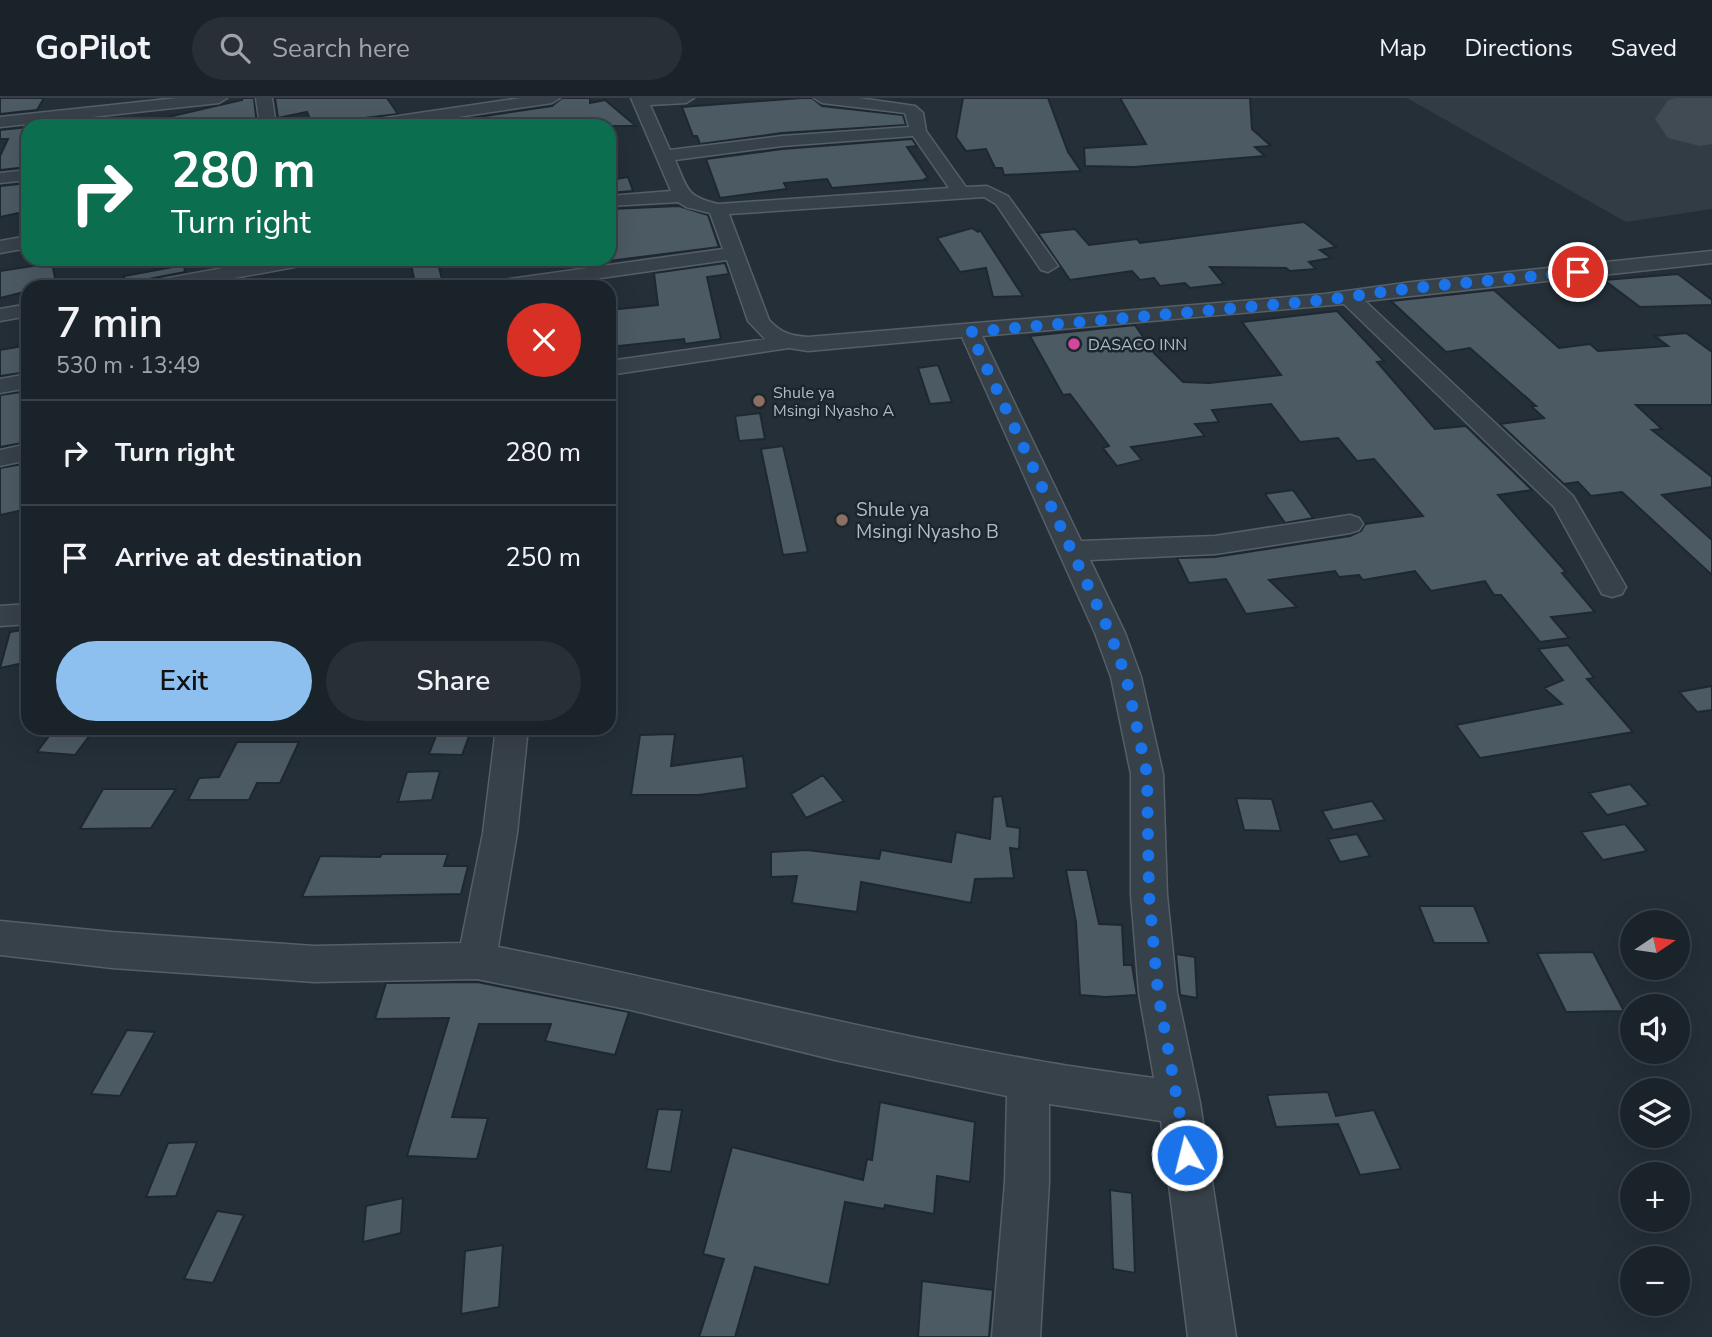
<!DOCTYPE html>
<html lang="en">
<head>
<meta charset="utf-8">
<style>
	:root { --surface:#1b232a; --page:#282f36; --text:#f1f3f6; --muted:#a0a4a8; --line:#394047; --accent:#8dbfef }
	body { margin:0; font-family:"Nunito Sans",sans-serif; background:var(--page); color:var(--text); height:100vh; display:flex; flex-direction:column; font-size:26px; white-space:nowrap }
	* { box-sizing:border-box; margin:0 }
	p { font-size:23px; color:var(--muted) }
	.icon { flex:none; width:38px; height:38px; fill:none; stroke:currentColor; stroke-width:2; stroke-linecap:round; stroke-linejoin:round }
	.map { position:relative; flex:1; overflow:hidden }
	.drawer { position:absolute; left:21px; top:182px; width:595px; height:455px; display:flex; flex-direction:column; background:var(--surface); border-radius:21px; box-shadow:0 7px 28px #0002,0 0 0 2px var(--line) }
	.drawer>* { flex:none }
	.banner { position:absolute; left:21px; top:21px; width:595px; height:147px; border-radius:21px; box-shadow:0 7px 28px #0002,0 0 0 2px var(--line); background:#0b6e4f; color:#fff; overflow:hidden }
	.needle { width:46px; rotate:77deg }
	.tools { position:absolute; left:1620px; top:812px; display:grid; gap:14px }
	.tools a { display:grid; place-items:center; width:70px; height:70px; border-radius:50%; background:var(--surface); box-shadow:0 7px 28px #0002,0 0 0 2px var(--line); font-size:35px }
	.pin { position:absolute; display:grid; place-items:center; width:60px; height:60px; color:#fff; margin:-30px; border:4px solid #fff; border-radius:50%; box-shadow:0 2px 7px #0007 }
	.me { position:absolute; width:77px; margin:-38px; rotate:352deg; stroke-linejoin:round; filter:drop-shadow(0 0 5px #0008) }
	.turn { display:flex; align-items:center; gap:24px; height:147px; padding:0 35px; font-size:32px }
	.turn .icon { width:91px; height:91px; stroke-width:2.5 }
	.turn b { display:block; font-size:49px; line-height:60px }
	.round { display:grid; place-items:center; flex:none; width:74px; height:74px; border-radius:37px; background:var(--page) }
	.summary { display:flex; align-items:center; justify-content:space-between; height:119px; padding:0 35px }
	h1 { font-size:42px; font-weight:600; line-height:52px }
	.action { display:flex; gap:14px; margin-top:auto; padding:14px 35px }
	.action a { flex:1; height:80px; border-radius:42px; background:var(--accent); color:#111; font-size:28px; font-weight:600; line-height:80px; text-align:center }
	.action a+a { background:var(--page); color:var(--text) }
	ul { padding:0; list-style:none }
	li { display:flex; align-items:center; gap:21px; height:105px; padding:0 35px; border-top:2px solid var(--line) }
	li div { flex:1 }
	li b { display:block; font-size:26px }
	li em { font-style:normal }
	header { display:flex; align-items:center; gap:42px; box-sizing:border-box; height:98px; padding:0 35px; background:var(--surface); border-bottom:2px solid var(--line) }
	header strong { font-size:33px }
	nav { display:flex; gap:38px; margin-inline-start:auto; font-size:24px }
	.search { width:490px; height:63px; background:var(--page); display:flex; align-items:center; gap:18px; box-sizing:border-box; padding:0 24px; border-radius:38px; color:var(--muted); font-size:26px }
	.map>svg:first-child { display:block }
	.airport { fill:#313c45 }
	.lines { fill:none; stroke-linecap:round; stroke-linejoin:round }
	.runway { fill:#404b54; fill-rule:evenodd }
	.building { fill:#4c5a64; stroke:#1e2830; stroke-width:2 }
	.minor-casing { stroke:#555f67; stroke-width:3 }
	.minor { fill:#374149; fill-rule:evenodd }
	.route { stroke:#1a73e8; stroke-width:12; stroke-dasharray:0 21.6 }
	.hotel-dot { fill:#d1479c; stroke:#1c262d; stroke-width:2.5 }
	.education-dot { fill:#8d6e63; stroke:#1c262d; stroke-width:2.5 }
	.labels { text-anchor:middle; stroke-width:5; stroke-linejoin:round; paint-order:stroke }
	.far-poi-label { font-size:16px; fill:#b2bcc5; stroke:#1c262d; text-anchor:start }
	.poi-label { font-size:19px; fill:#b2bcc5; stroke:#1c262d; text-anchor:start }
</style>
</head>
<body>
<header>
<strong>GoPilot</strong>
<div class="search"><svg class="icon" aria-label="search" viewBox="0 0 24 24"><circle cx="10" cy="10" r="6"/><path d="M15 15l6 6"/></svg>Search here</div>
<nav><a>Map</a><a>Directions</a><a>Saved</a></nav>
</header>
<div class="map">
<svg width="1712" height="1239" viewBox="0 0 1712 1239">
	<rect width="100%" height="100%" fill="#242f38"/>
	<path class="airport" d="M1407 0H1712V111L1626 124Z"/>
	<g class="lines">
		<path class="runway" d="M1675 0H1712V46L1700 48 1668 40 1655 21 1668 2Z"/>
	</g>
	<path class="building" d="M0 0H44L37 12 0 16Z
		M243 0H254L257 28H169L168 19 242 2Z
		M275 0H387L398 16 365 20 355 28H313L307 14 278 20Z
		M562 0H590V5L605 2 636 28H468L465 21 552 8Z
		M801 0H812L822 8 903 17 906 27 782 35 700 46 697 38H693L682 9Z
		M963 0H1048L1068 54 1081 73 1004 77 1002 70H995L986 51 966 53 956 39Z
		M1120 0H1250L1252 31 1271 48 1255 49 1265 58 1134 69 1085 68 1084 50 1146 46Z
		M28 29V69L0 72V58L8 41H0V32Z
		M912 41 917 48 907 49 928 80 925 81 926 82 832 90 827 81 784 85 787 91 720 100 706 61 782 51Z
		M628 79 633 93 609 95V82Z
		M28 85V113L0 119V88Z
		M679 108 708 117 719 149 609 163V111Z
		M1304 124 1336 149 1320 152 1331 160 1309 164 1316 171 1290 173 1286 170 1210 169 1224 186 1190 190 1185 185 1160 188 1154 180 1140 182 1132 173 1070 182 1038 135 1075 131 1089 147 1137 141 1140 145Z
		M972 130 978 134 980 132 1023 198 993 199 986 170 960 174 937 140Z
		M410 161H437L442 181 415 186Z
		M52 165 57 189H28V193L0 200V173Z
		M725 165 729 176 707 179 721 241 685 246 684 241 609 249V212L658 207 654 175Z
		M184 167 185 174 144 182 139 189H125L124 178Z
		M1678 176 1712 202V207L1640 209 1604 182Z
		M1494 192 1559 250 1590 246 1598 253 1668 248 1655 238 1686 235 1712 254V307H1636L1662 331 1652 332 1712 379V389L1662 397 1712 442V477L1622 394 1591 398 1578 384 1564 386 1500 326 1544 320 1531 308H1536L1470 250 1446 254 1391 203Z
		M1337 213 1384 263 1377 264 1435 331 1466 328 1532 392 1498 397 1566 474 1562 475 1595 514 1551 519 1569 540 1540 544 1501 497H1494L1485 483 1431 493 1415 473 1363 482 1359 477 1339 479 1335 473 1269 482 1297 509 1246 516 1226 481 1189 485 1177 460 1215 459 1350 438 1361 433 1365 426 1423 418 1374 361 1357 363 1338 340 1300 344 1271 306 1212 312 1219 324 1195 326 1205 338 1131 349 1142 362 1117 368 1103 350 1109 348 1070 296 1063 297 1030 238 1135 227 1154 255 1183 284 1209 285 1281 277 1242 224Z
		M28 247V274L0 278V252Z
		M938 267 952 304 930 306 918 270Z
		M28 293V344L0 349V297Z
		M760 315 765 341 739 343 735 318Z
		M783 348 808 454 783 457 761 351Z
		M28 365V411L0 417V370Z
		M1293 392 1313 420 1285 425 1265 396Z
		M28 531V564L0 570 10 534Z
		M1568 547 1594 580 1587 581 1633 634 1480 660 1456 627 1562 606 1544 590 1563 582 1538 551Z
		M1712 588V612L1697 614 1679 594Z
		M439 630H472L462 657 429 656Z
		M52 634 90 637 75 657 37 654Z
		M675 636 671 668 743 658 747 690 699 697H631L640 637Z
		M237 644H299L280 685H257L249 702H188L199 680 219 679Z
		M440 673 432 702 398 704 407 674Z
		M823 677 844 703 806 720 791 696Z
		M1630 686 1649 707 1607 717 1589 695Z
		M103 691H176L151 730 80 731Z
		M1002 698 1007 728 1020 730 1019 751 1010 750 1014 780 975 781 971 805 861 784 857 814 792 805 797 778 771 779V754L807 752 879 761 881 752 951 764 956 734 990 741 993 699Z
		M1236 700 1272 701 1281 733 1244 732Z
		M1372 703 1385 722 1333 732 1322 713Z
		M1625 726 1647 753 1603 762 1581 734Z
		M1357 736 1370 758 1340 764 1328 741Z
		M382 756H448L444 768H468L461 796 302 799 320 758 380 759Z
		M1066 772H1087L1099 826 1122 827 1124 867H1132L1137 897 1106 899 1080 897 1076 824Z
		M1419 808H1474L1489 845H1434Z
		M1593 854 1624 913 1566 914 1537 855Z
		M1176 856 1195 859 1197 900 1180 897Z
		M477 884 629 914 615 957 545 943 551 926H479L452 1019 488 1020 477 1061 407 1058 449 920 375 921 386 885Z
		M127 932 155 934 120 998 91 996Z
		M1328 994 1336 1018 1374 1012 1401 1071 1360 1077 1338 1026 1276 1029 1267 997Z
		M880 1004 975 1024 970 1084 937 1078 934 1116 885 1107 884 1111 845 1104 829 1187 755 1169 735 1239H699L724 1161 703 1156 732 1049 863 1082 867 1061 872 1062Z
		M658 1011 682 1012 671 1074 646 1071Z
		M197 1044 176 1098 146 1099 168 1045Z
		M1110 1092 1132 1095 1135 1175 1113 1171Z
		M403 1100 401 1135 363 1144 366 1108Z
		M217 1113 244 1117 213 1185 184 1181Z
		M503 1147 499 1209 461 1216 465 1153Z
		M922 1183 993 1192 989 1239H918Z"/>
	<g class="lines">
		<g class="minor-casing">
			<path id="minor" d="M177 0H227L219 5 0 29V19Z
				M256 0H272L276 28H260Z
				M521 0H560L552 5 397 28H357L365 23Z
				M631 0H694L686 5 650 7 670 52 782 38 909 29 905 15 822 5 814 0H859L915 8 923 15 926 33 966 89 987 88 1008 98 1058 168 1048 174 1041 172 996 106 984 99 729 116 769 222C781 235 791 238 808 239L1325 196 1412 184 1712 153V165L1365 203 1573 398 1626 489 1622 496 1612 499 1602 496 1554 409 1344 206 982 238 1081 443 1215 438 1350 417 1359 420 1363 426 1359 432 1350 435 1215 456 1090 462 1125 535 1141 579 1163 676 1167 797 1177 895 1200 1005 1236 1239H1188L1161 1023 1049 1006V1084L1040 1239H992L1005 1084 1007 998 835 962 631 912 477 881 314 884 112 870 0 857V823L112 834 314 848 461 845 483 735 496 630H528L517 735 498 849C676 883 850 930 1028 961 1070 969 1112 974 1154 980L1139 895 1131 797V676L1111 579 1095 535 962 239 808 253 789 250 609 277V263L765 241 748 223 727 162 538 189H486L489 185 496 183 723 151 710 115 686 109 678 104 609 108V98L671 93ZM913 38 949 90 718 106C685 98 688 91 675 62L782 48Z
				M28 72V82L0 85V75Z
				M28 138V150L0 155V143Z
				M273 161 310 162 300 168 185 189H142L145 185 152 183Z
				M28 206V218L0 223V211Z
				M28 276V290L0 295V281Z
				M28 346V362L0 368V352Z
				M28 506V526L0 528V508Z"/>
		</g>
		<use href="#minor" class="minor"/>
	</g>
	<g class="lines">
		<path class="route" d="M1187 1057 1158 895 1149 797 1147 676 1126 579 1110 535 970 234 1325 202 1412 190 1578 174"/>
	</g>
	<circle class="hotel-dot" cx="1074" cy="246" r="7"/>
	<g class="education-dot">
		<circle cx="759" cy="303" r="7"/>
		<circle cx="842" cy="422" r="7"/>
	</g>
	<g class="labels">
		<g class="far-poi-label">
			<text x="1088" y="252">DASACO INN</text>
			<text x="773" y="300">Shule ya<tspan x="773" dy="18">Msingi Nyasho A</tspan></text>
		</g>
		<g class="poi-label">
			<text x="856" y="418">Shule ya<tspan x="856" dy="22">Msingi Nyasho B</tspan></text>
		</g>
	</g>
</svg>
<div class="tools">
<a><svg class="needle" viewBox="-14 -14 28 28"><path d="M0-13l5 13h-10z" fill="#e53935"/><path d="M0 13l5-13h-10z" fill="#a0a4a8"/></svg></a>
<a><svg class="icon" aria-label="sound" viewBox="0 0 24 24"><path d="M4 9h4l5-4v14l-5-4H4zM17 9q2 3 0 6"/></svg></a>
<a><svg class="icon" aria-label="layers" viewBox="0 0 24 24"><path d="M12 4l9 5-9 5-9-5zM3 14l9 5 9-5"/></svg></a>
<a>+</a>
<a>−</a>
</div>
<div class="pin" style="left:1578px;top:174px;background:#d93025"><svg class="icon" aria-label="arrive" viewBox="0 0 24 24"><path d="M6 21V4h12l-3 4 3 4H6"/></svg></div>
<svg class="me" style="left:1187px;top:1057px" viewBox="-20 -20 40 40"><circle r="17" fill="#1a73e8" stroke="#fff" stroke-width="3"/><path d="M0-11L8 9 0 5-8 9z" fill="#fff"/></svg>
<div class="banner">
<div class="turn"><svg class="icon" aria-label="right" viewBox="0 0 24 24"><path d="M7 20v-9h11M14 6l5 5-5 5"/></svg><div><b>280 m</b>Turn right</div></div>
</div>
<section class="drawer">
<div class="summary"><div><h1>7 min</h1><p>530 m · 13:49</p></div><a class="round" style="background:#d93025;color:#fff"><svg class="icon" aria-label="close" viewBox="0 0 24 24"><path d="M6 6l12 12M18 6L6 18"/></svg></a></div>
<ul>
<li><svg class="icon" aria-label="right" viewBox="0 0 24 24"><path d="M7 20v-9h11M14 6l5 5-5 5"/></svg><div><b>Turn right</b></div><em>280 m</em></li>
<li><svg class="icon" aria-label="arrive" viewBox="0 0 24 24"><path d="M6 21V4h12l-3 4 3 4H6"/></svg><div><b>Arrive at destination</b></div><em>250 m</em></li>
</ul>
<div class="action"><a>Exit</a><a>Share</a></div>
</section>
</div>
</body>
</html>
